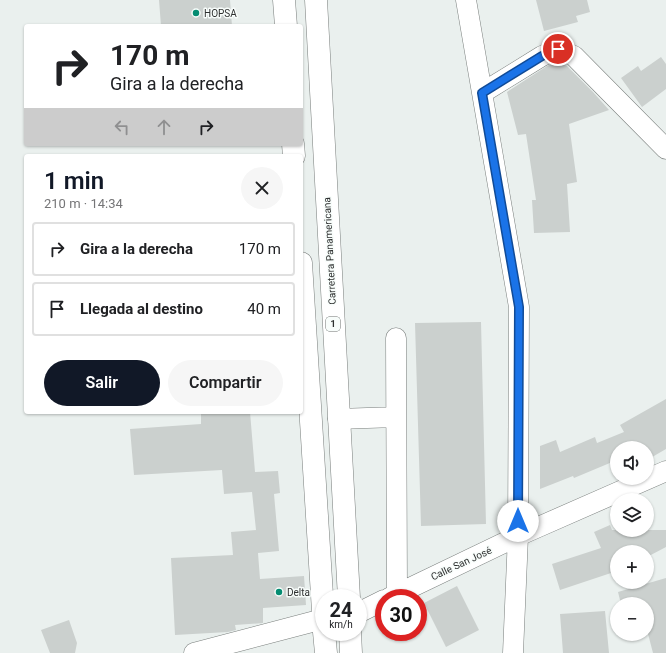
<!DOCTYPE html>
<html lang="es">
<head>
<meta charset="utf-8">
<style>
	:root { --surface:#fff; --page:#f6f6f6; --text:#202124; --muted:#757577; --line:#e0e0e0; --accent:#111827 }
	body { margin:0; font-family:Roboto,sans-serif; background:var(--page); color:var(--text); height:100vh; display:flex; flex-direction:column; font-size:15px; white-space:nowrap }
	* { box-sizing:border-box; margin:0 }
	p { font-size:13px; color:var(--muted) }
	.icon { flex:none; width:22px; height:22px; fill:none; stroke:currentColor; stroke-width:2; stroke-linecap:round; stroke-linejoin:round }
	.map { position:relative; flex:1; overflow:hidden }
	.sheet { position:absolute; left:24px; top:154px; width:279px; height:260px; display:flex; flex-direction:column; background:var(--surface); border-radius:4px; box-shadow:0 1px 3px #0004 }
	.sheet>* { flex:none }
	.top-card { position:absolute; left:24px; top:24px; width:279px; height:122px; border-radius:4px; box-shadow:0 1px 3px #0004; background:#fff; color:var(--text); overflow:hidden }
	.tools { position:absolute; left:610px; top:441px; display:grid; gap:8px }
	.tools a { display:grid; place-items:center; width:44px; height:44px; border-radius:50%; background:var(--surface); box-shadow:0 1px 3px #0004; font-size:20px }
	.speed { position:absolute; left:315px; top:589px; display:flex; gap:8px; font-size:20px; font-weight:700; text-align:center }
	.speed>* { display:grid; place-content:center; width:52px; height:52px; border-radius:50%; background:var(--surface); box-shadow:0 1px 3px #0004; line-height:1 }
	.speed small { font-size:10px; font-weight:400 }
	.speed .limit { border:6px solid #d22; background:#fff; color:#111 }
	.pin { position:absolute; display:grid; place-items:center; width:34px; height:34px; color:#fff; margin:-17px; border:2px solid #fff; border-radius:50%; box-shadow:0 1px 4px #0007 }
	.me { position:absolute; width:44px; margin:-22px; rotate:0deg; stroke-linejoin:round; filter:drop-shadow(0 0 3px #0008) }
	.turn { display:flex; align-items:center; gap:14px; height:84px; padding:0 20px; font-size:18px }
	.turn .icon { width:52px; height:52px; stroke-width:2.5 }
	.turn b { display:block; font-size:28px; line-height:34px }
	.lanes { display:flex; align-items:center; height:38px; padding:0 20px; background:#0003; justify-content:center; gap:20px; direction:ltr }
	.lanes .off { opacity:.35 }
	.round { display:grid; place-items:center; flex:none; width:42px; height:42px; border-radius:21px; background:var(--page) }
	.summary { display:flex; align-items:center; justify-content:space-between; height:68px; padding:0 20px }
	h1 { font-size:24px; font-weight:600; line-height:30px; color:var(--accent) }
	.action { display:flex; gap:8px; margin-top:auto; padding:8px 20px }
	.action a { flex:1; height:46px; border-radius:24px; background:var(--accent); color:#fff; font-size:16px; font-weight:600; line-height:46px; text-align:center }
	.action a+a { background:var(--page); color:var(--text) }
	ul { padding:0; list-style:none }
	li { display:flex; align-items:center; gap:12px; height:54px; margin:0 8px 6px; padding:0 12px; border:2px solid var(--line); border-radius:4px }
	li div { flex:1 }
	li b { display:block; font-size:15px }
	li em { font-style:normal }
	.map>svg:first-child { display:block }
	.building { fill:#cbd0ce }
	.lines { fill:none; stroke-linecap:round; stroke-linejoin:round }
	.minor-casing { stroke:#797e7c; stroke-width:21 }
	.highway-casing { stroke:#797e7c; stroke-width:23 }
	.minor { stroke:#fff; stroke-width:20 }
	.highway { stroke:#fff; stroke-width:22 }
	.route-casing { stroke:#114b97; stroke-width:10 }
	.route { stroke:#1a73e8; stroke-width:7 }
	.poi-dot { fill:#048c72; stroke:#f8fdfb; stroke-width:1.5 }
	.labels { text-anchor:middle; stroke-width:3; stroke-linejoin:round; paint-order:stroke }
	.shield { fill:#f8fdfb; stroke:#6b6e6d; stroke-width:1 }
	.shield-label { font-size:9px; font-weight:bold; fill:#2e3030 }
	.poi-label { font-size:10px; fill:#2e3030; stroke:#f8fdfb; text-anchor:start }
	.street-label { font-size:10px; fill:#2e3030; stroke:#f8fdfb }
</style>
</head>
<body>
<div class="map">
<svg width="666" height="653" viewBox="0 0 666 653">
	<rect width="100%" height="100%" fill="#eaf0ee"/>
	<path class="building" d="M159 0H230L232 26H161Z
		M536 0H587L590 12 576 16 578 22 544 31Z
		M661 57 666 64V89L642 107 621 78 638 66 641 71Z
		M558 62 567 66 593 92 609 110 569 124 577 182 567 184 570 232 534 233 532 200H536L526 134 518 135 507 92 547 66Z
		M481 322 486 524 421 526 415 323Z
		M666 399V449L647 460V448H617V460L574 478 573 476 540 489V446L556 440 560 452 595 437 597 443 624 432 620 425Z
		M201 412H250L255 472 278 471 280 493 274 494 279 551 258 553 260 579 304 576 306 605 263 608V623L235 625 236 630 228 632 175 635 171 558 233 555 231 532 256 530 252 492 224 494 222 470 134 475 130 429 201 424Z
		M610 525 612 530H666V547L647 557V552H617V571L560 590 552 564 601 548 594 532Z
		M666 578V653H653L647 630V604H621L618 592Z
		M457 586 479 630 446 647 424 603Z
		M605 611 609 653H563L560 614Z
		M69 620 77 643 75 653H50L41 630Z"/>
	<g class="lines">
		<g class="minor-casing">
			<path id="minor" d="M466 0 519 307 518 536 513 653
				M482 93 542 56 558 49 574 56 666 149
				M396 338 397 594
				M338 419 396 417
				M389 598 518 536 666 471
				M358 613 384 600
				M194 653 323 619"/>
		</g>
		<g class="highway-casing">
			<path id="highway" d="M284 0 286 26
				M316 0 349 598
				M293 144 294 156
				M301 263 324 627
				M324 632 326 653
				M350 632 351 653"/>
		</g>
		<use href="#minor" class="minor"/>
		<use href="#highway" class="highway"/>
	</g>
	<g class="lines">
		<g class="route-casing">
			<path id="route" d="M518 521 519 307 482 93 542 56 558 49"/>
		</g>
		<use href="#route" class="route"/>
	</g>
	<g class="poi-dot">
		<circle cx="196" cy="13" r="4"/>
		<circle cx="279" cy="592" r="4"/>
	</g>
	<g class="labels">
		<rect class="shield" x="326" y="317" width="14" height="14" rx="3"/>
		<g class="shield-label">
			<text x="333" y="327">1</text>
		</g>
		<g class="poi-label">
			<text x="204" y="17">HOPSA</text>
			<text x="287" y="596">Delta</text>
		</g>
		<g class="street-label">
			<text transform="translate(329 251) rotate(-93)" y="4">Carretera Panamericana</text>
			<text transform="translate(461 563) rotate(-25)" y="4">Calle San José</text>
		</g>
	</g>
</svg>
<div class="tools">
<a><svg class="icon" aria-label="sound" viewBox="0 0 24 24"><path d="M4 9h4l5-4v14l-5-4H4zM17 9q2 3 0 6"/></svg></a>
<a><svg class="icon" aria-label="layers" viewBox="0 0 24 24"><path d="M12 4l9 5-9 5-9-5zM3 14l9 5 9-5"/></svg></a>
<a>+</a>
<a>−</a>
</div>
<div class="speed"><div>24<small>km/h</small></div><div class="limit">30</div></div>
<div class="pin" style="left:558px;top:49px;background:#d93025"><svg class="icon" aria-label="arrive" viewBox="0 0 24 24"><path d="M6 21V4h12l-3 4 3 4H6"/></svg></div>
<svg class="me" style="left:518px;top:521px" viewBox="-20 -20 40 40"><circle r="19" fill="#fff"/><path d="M0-13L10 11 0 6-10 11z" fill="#1a73e8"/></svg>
<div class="top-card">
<div class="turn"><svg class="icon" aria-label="right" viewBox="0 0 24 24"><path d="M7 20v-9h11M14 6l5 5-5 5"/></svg><div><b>170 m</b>Gira a la derecha</div></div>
<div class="lanes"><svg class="icon off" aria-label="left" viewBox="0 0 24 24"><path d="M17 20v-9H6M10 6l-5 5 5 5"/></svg><svg class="icon off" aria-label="ahead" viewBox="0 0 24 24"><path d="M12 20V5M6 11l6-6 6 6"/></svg><svg class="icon" aria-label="right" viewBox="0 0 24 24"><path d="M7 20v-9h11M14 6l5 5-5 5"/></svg></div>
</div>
<section class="sheet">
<div class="summary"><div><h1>1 min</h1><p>210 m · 14:34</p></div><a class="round"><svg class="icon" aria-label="close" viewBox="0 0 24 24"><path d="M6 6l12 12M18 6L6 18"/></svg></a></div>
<ul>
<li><svg class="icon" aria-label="right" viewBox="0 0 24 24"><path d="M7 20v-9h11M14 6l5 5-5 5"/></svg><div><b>Gira a la derecha</b></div><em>170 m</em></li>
<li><svg class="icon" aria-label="arrive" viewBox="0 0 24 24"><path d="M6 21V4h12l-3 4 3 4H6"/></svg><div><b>Llegada al destino</b></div><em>40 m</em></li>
</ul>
<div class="action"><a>Salir</a><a>Compartir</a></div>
</section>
</div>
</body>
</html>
